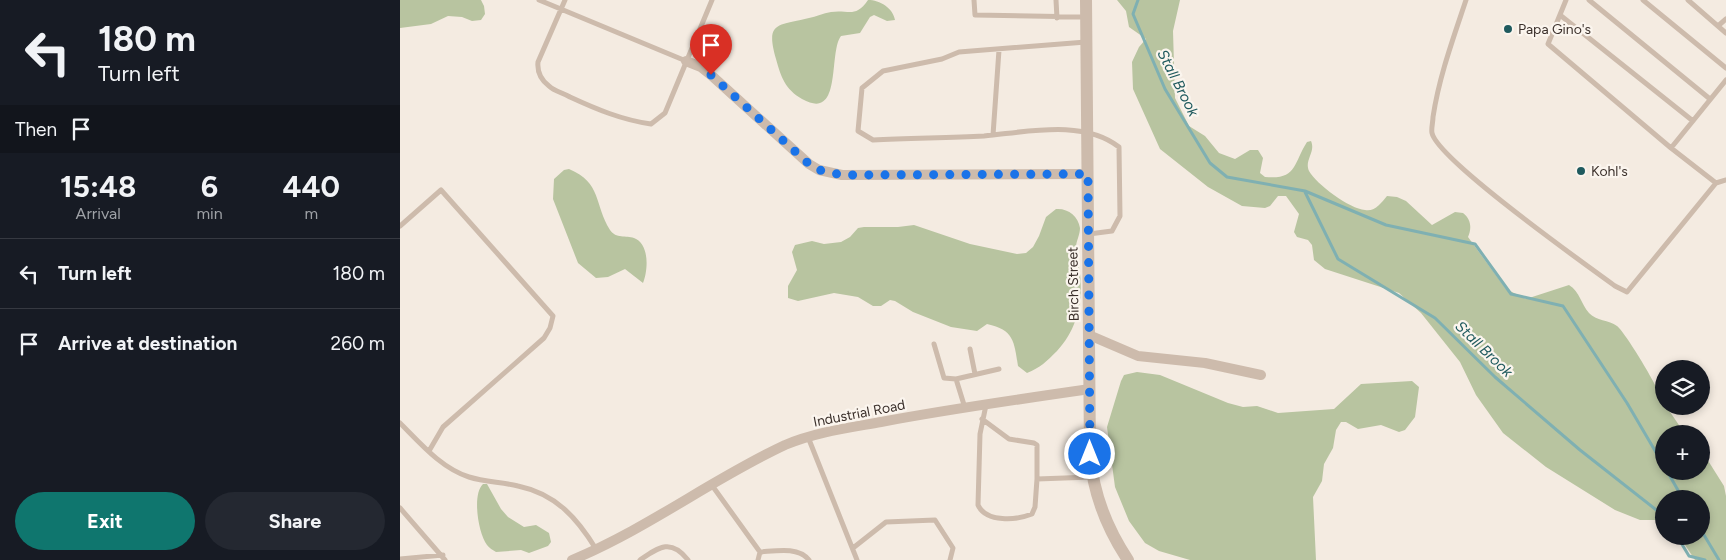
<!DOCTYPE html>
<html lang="en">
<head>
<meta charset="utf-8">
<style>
	:root { --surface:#171b24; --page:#242831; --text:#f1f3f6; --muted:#9ea1a6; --line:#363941; --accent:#0f766e }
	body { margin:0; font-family:Figtree,sans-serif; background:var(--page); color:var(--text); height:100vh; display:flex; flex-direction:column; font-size:19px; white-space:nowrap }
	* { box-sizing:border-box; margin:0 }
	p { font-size:16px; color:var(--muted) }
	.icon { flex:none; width:28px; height:28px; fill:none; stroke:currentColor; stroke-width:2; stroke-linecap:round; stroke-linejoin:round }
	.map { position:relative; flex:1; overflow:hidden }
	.sheet { display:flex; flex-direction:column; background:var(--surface); width:400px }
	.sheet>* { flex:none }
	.hud { background:#171b24; color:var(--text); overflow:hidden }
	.tools { position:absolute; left:1255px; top:360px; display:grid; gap:10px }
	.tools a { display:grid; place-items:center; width:55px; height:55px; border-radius:50%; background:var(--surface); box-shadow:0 2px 8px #0003; font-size:25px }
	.pin { position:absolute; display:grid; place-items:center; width:42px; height:42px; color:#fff; margin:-51px -21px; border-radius:50% 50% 50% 0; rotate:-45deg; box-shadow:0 0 5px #0007 }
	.pin .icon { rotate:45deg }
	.me { position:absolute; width:55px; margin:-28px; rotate:0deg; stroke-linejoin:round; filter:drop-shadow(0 0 4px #0008) }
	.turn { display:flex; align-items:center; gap:18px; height:105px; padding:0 15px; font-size:22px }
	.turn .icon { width:65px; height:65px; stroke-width:2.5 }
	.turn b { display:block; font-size:35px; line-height:42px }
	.then { display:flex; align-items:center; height:48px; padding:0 15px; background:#0003; gap:10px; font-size:19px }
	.eta { display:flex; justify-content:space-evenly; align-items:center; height:85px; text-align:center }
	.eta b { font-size:30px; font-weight:700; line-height:35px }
	.primary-button { display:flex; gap:10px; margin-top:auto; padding:10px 15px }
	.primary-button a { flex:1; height:58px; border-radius:30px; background:var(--accent); color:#fff; font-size:20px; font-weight:700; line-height:58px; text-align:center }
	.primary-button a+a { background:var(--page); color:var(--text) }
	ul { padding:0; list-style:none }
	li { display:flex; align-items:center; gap:15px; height:70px; padding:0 15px; border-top:1px solid var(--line) }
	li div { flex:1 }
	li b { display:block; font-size:19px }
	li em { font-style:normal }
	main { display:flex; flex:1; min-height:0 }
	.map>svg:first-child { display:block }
	.green { fill:#b8c4a0 }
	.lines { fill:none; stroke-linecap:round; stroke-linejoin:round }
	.stream { stroke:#7fb0b2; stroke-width:3 }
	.service { stroke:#cdbbac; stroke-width:5 }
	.minor { stroke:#cdbbac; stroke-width:10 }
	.tertiary { stroke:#cdbbac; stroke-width:12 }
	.route { stroke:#1a73e8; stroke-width:9; stroke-dasharray:0 16.2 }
	.poi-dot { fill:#1f5a5e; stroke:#fbf5ee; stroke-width:2 }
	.labels { text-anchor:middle; stroke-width:4.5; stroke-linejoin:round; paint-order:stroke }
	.poi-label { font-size:14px; fill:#3b302b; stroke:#fbf5ee; text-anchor:start }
	.street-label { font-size:14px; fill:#3b302b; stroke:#fbf5ee }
	.water-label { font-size:15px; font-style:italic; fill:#1f5a5e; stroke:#fbf5ee }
</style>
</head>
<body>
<main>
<section class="sheet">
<div class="hud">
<div class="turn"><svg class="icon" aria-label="left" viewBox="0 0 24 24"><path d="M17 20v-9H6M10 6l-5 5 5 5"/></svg><div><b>180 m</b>Turn left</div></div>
<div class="then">Then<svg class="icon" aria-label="arrive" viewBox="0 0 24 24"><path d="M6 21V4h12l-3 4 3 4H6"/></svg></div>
</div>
<div class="eta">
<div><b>15:48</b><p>Arrival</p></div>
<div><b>6</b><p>min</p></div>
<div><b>440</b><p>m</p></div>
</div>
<ul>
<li><svg class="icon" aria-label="left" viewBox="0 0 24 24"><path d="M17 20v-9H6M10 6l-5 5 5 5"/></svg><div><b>Turn left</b></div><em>180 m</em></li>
<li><svg class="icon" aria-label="arrive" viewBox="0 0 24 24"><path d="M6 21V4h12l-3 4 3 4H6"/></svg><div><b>Arrive at destination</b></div><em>260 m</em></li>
</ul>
<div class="primary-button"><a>Exit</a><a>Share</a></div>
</section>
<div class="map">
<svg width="1326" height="560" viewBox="0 0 1326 560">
	<rect width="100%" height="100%" fill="#f4ebe1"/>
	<path class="green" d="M0 0H81L84 6 85 14 81 20 72 21 62 17 48 16 31 24 0 28Z
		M468 0C480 0 493 8 495 20L487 21 474 15 470 17 460 33 441 36C428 53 443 122 402 99 385 89 381 77 376 59 365 21 378 26 409 18 416 17 423 13 431 12 448 9 455 19 468 0Z
		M717 0H780L773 31 775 98 789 126 805 136 819 153 835 159 850 150H858L863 158 860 173 865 177C897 180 893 164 907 142L911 141C916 152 904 160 909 171 916 184 950 209 965 210 975 212 981 203 987 196L997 197 1006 201 1032 225 1055 212 1063 213C1071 219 1072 228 1068 237L1106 289 1126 299 1169 285C1180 292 1181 304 1189 313 1196 321 1209 320 1217 326 1226 333 1264 396 1264 406H1266L1285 434H1264V471H1301V446L1307 459 1324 486 1326 496V560H1295L1279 536H1301V499H1264V520H1240L1215 510 1146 467 1103 433 1076 395 1060 362 1021 313 999 293 925 269 914 260 912 245 908 240 897 237 894 232 899 214 886 196H878L870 206 865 208 842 206 808 187 760 149 733 89 732 62 739 47 746 39 729 27 726 11Z
		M169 169C202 183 194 204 210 230 216 239 226 235 234 238 250 244 248 271 243 283L225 269 208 277 196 278 178 263 153 199 154 179 164 170Z
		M656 209C668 208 678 216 680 228 680 235 676 241 676 247 676 256 679 265 680 273 683 302 677 330 657 351 647 361 640 368 627 373L618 366C614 341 614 330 587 324L577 331 551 327 513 312 495 301 490 300 481 306H473L458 297 434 293 398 301 388 298V286L397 270 392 252 395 245 412 241 424 244 441 242 450 237 458 228 464 227H498L514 225 570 244 617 254 626 253 633 247 639 236 646 217Z
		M737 372 760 375 828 403 843 407 857 406 878 413 934 409 961 384 1012 381 1019 387 1015 417 1005 430 999 432 981 425 958 429 946 422H941L936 430 933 448 924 464 922 481 913 497 916 560H790L759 551 745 543 729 521 715 487 707 427 721 381 724 375Z
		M83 484H87L101 509 108 517 124 527 136 525 149 533 151 542 148 546 129 553 121 550 96 552C93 550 89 548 87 545 78 533 72 494 83 484Z"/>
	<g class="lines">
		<path class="stream" d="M738 0 733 14 765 89 810 163 827 177 905 191 986 225 1075 244 1111 294 1163 306 1227 403 1264 466
			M905 192 938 259 1035 318 1095 377 1180 450 1264 516
			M1267 471 1283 499
			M1301 530 1319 560
			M1277 536 1289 556 1305 560"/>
		<path class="service" d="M139 0 286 61
			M165 0 138 62C137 72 141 80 149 86 154 91 163 93 170 97 196 109 222 120 251 124L265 113 312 0
			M574 0 575 15 686 17
			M656 0 657 18
			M1066 0C1053 39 1039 77 1033 117 1033 122 1031 129 1032 133 1038 160 1185 264 1215 286L1227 292 1316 183 1271 148 1326 80
			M1166 0 1148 44 1271 148
			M1189 0 1310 99
			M1243 0 1326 68
			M1288 0 1326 33
			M1160 15 1293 121
			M1318 26 1326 19
			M686 42 559 52 542 59 483 71 462 88 458 131 473 140C510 138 547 138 584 136 627 132 683 119 719 147L720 216 712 231 689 234
			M593 135 599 50
			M1316 183 1326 180
			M0 226 41 190 153 316 150 328 144 338 43 427 29 451
			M534 344 544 378 556 379 565 408
			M570 349 575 374
			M556 379 599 369
			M586 405 580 434 578 505C586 523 617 520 632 514L635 507 637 479 692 477
			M582 419 609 439 634 443 637 445V479
			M0 423C20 443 41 468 69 477 85 482 102 482 118 486 156 494 177 518 196 549
			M408 437 457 560
			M311 484 360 552 358 560
			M0 508 45 560
			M453 548 486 522 535 520 553 548 550 560
			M360 552C375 551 398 546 409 560
			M0 559 43 555
			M240 560C259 547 271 538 288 560"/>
		<path class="minor" d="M286 61 301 67 311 75 409 164 419 170 442 175 688 174
			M689 335 738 356 805 363 861 375
			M172 560C247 529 312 479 385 445 416 432 448 428 481 422 550 409 620 399 690 389"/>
		<path class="tertiary" d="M686 0 690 454C693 494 706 527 728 560"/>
	</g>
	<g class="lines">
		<path class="route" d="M311 75 409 164 419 170 442 175 688 174 690 454"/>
	</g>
	<g class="poi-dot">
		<circle cx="1108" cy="29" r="5"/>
		<circle cx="1181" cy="171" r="5"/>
	</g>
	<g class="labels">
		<g class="poi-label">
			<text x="1118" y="34">Papa Gino's</text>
			<text x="1191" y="176">Kohl's</text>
		</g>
		<g class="street-label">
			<text transform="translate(673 284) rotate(-91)" y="5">Birch Street</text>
			<text transform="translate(459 413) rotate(-11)" y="5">Industrial Road</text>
		</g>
		<g class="water-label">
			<text transform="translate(778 83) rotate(63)" y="5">Stall Brook</text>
			<text transform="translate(1084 349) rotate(44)" y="5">Stall Brook</text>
		</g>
	</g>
</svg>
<div class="tools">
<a><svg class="icon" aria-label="layers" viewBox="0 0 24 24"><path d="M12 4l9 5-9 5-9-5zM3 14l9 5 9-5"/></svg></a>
<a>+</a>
<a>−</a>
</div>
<div class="pin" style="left:311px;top:75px;background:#d93025"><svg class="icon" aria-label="arrive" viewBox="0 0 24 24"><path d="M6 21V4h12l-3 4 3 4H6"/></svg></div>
<svg class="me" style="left:690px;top:454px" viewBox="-20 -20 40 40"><circle r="17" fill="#1a73e8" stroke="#fff" stroke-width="3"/><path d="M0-11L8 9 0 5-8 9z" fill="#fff"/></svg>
</div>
</main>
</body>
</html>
